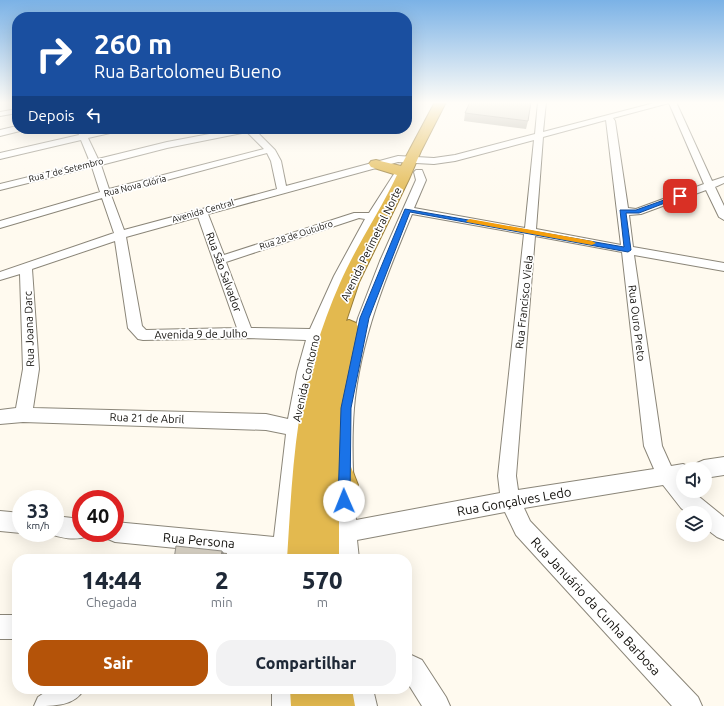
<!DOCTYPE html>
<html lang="pt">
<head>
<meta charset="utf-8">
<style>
	:root { --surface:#fff; --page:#f2f2f3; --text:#1f2937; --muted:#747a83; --accent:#b45309 }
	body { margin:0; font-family:Ubuntu,sans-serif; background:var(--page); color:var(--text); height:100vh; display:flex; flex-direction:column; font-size:15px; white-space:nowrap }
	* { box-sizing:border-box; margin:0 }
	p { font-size:13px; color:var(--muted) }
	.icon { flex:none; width:22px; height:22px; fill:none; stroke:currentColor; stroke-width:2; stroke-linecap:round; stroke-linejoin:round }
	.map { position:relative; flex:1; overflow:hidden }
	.drawer { position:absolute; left:12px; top:554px; width:400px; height:140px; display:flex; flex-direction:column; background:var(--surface); border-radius:16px; box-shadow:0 4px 16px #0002 }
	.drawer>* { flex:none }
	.top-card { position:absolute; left:12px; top:12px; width:400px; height:122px; border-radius:16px; box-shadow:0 4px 16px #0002; background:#1a4fa0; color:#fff; overflow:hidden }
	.controls { position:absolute; left:676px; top:462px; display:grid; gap:8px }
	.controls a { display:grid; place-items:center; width:36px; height:36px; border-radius:50%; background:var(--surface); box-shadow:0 4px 16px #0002; font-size:20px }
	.speed { position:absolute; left:12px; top:490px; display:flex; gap:8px; font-size:20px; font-weight:700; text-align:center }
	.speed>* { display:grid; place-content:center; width:52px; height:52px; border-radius:50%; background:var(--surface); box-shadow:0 4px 16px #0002; line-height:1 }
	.speed small { font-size:10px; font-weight:400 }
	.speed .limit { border:6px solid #d22; background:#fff; color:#111 }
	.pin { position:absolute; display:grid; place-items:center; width:34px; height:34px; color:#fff; margin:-17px; border-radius:8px; box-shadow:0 2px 6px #0006 }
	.me { position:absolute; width:44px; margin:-22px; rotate:359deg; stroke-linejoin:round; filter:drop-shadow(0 0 3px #0008) }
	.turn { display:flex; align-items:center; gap:14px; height:84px; padding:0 16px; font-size:18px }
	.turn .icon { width:52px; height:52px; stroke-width:2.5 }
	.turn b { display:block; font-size:28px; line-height:34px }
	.then { display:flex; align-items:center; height:38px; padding:0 16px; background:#0003; gap:8px; font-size:15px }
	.eta { display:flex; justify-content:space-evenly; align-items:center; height:68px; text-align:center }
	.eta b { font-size:24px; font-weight:800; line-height:28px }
	.primary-button { display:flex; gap:8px; margin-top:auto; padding:8px 16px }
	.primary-button a { flex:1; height:46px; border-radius:16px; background:var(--accent); color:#fff; font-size:16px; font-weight:800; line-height:46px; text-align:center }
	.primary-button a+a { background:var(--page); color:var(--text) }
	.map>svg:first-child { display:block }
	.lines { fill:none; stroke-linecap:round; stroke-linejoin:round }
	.minor-casing { stroke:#8b8679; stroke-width:2 }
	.highway-casing { stroke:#997d37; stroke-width:2 }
	.minor { fill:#fff; fill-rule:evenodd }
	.highway { fill:#e3b94f; fill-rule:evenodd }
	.wall { fill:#b6b1a6 }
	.shaded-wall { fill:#949087 }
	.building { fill:#d4cec1; stroke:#949087 }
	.route { fill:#1a73e8; stroke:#114b97 }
	.slow { fill:#f59e0b }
	.labels { text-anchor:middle; stroke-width:3.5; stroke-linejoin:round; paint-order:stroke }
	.far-street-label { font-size:9px; fill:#100e0a; stroke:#fff }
	.street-label { font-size:11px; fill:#100e0a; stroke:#fff }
	.near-street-label { font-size:13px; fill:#100e0a; stroke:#fff }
</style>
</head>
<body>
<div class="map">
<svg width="724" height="706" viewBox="0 0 724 706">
	<rect width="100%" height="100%" fill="#fffaef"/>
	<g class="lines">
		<g class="minor-casing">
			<path id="minor" d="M538 102H546L543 132 658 102H676L712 181 724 177V183L715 187 724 206V220L719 217 706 190 641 214 629 215 633 247 724 263V271L634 255 662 446 671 466 683 464 690 467 691 469H683V491H692L724 517V540L717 537 705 528V513H687L681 508 663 485 524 508 530 521 698 697 702 706H672L516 535 505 512 357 540 359 559H337L335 485 338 408 344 374 358 318 380 261 416 180 414 172 416 170H422L426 180 414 208 525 228 534 140 455 161 434 164 398 162 208 214 224 255 354 213H369L394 174 404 170 409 173 397 182 366 237 337 295 322 335 313 372 306 410 295 523 294 559H272L273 557 248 555V559H226L227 553 115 542 108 539 105 533H115V522L274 537 286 434 266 430 23 422 0 424V410L16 408 23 369 20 274 0 280V272L114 233 102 198 0 228V221L100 192 92 167 0 190V184L90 162 81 140 0 159V153L79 135 76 129H84L86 133 105 129H120L119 131 88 138 98 159 167 142 236 129H254L275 150 281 161 286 186 398 156 434 158 455 155 535 134ZM669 103 704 184 636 209 628 208 615 121 613 118ZM606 120 621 245 536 229 543 137ZM247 132 264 149 109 189 101 165 167 148ZM267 153 271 161 277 189 124 230 111 195ZM412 214 524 234 498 476 500 493 356 520C353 483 351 445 354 408 360 340 386 276 412 214ZM198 217 237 328 146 330 142 326 126 237ZM359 218 365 219 334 276 310 329 251 328 226 262ZM535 236 622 252 644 446 654 469 518 490 516 476ZM115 241 128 328 138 339 143 340 246 338 306 340 297 372 288 419 266 414 33 408 39 369 32 269Z
				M17 109V113L0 116V112Z
				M17 126V129H21L20 131 0 136V130Z
				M724 457V475L705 478V469H695L697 463 704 460Z
				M0 511 21 513V533L0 531Z
				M55 516 81 519V533H89L88 536C76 541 60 538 48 533H55Z
				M0 615H17V639H0Z
				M407 653 422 660 446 697 450 706H422L407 682Z
				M50 689H84C75 706 55 706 34 706L38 697Z
				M272 689H296L298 706H272Z
				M349 689H373L377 706H351Z"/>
		</g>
		<g class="highway-casing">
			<path id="highway" d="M435 102H446L421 151 409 179 359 282 346 321 349 320 356 323 359 328 347 384 341 441 358 485 354 495 344 499 339 497V559H287C290 513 292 466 299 420 307 373 321 326 340 283 356 246 380 212 397 175L371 167 369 164 371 161 376 160 401 166Z
				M290 689H352L355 706H291Z"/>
		</g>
		<use href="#minor" class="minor"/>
		<use href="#highway" class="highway"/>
	</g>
	<path class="wall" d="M465 113 528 121 526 129 464 121Z"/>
	<path class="shaded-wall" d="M222 551 225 554V559L221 556Z"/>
	<path class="building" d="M470 102H531L528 121 465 113Z
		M176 546 222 551 221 556 229 557V559H174Z"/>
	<linearGradient id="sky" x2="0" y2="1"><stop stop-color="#7bb2e6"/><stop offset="0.51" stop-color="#fffdf8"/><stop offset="1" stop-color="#fffdf8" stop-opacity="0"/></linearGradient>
	<rect width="724" height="201" fill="url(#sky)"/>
	<path class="route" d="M678 195 683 196 639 213H626L631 250 628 252 410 212 369 318 351 408 350 501 348 505 344 507 340 505 338 501 341 408 360 318 405 209 624 247 620 210H636Z"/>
	<path class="slow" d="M470 219 592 241 596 243 592 245 467 222 466 221Z"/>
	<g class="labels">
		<g class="far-street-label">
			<text transform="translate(66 170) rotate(-14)" y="3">Rua 7 de Setembro</text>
			<text transform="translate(135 186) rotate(-14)" y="3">Rua Nova Glória</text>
			<text transform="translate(203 211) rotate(-16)" y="3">Avenida Central</text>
			<text transform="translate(296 235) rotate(-18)" y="3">Rua 28 de Outubro</text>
		</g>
		<g class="street-label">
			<text transform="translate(371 244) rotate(-64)" y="4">Avenida Perimetral Norte</text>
			<text transform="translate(224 272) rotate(70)" y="4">Rua São Salvador</text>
			<text transform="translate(524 302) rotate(-84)" y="4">Rua Francisco Viela</text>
			<text transform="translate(637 323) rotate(83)" y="4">Rua Ouro Preto</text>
			<text transform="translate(29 329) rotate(-92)" y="4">Rua Joana Darc</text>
			<text transform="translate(201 334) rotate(-1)" y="4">Avenida 9 de Julho</text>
			<text transform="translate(306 378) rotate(-77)" y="4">Avenida Contorno</text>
			<text transform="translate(147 418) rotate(2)" y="4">Rua 21 de Abril</text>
		</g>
		<g class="near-street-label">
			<text transform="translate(514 501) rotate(-10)" y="5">Rua Gonçalves Ledo</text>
			<text transform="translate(199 540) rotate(5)" y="5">Rua Persona</text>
			<text transform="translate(596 606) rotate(47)" y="5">Rua Januário da Cunha Barbosa</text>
		</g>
	</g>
</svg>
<div class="controls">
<a><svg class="icon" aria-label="sound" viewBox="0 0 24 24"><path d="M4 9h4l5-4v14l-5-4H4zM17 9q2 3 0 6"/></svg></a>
<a><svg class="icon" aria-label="layers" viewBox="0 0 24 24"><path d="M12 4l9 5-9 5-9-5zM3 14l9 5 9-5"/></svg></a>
</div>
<div class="speed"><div>33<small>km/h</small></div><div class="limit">40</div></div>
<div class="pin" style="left:680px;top:196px;background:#d93025"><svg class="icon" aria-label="arrive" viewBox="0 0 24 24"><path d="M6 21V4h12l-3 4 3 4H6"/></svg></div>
<svg class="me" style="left:344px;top:501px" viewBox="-20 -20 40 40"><circle r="19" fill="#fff"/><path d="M0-13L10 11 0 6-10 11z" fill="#1a73e8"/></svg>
<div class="top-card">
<div class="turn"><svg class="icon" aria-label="right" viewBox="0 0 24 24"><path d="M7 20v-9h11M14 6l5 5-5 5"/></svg><div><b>260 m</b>Rua Bartolomeu Bueno</div></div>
<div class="then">Depois<svg class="icon" aria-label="left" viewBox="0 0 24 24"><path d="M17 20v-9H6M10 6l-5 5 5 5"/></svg></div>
</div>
<section class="drawer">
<div class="eta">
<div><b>14:44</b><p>Chegada</p></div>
<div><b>2</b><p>min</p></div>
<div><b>570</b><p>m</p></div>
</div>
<div class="primary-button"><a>Sair</a><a>Compartilhar</a></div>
</section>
</div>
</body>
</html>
